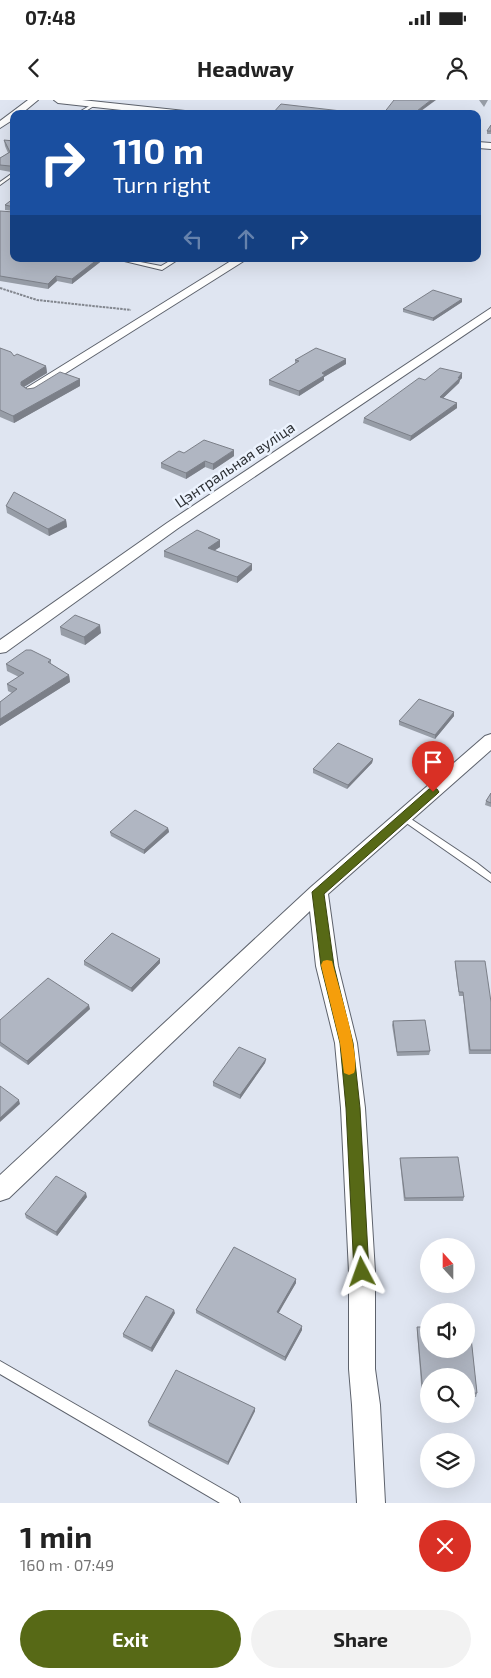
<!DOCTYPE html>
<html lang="en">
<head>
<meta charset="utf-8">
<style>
	:root { --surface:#fff; --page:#f2f2f2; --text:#222; --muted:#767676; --accent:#576916 }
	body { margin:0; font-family:"Exo 2",sans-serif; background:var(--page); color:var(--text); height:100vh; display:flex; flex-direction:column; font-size:19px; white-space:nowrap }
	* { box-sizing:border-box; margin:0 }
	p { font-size:16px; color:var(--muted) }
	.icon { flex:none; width:28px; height:28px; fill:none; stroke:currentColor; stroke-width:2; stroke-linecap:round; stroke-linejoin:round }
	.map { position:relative; height:1403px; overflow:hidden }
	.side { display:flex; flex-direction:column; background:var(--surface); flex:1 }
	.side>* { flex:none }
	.banner { position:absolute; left:10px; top:10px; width:471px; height:152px; border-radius:10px; box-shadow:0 5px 20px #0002; background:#1a4fa0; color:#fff; overflow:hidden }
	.needle { width:32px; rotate:339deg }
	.fabs { position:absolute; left:420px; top:1138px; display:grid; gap:10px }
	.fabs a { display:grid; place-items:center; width:55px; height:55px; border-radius:50%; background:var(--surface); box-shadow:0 5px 20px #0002; font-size:25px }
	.pin { position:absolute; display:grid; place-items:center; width:42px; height:42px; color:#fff; margin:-51px -21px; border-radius:50% 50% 50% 0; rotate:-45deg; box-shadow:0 0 5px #0007 }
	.pin .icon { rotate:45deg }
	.me { position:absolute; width:55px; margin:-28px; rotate:356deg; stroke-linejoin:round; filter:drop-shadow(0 0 4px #0008) }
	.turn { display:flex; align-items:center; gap:18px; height:105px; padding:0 20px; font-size:22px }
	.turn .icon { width:65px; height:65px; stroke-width:2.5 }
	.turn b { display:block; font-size:35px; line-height:42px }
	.lanes { display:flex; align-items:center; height:48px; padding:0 20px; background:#0003; justify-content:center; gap:25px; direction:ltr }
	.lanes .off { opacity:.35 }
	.round { display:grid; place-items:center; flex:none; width:52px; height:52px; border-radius:26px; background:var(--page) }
	.headline { display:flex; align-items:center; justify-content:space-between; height:85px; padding:0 20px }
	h1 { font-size:30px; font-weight:700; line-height:38px }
	.action { display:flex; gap:10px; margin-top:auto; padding:10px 20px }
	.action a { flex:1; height:58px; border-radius:30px; background:var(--accent); color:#fff; font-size:20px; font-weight:700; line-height:58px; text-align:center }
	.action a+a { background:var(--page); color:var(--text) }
	.status { display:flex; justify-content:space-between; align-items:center; height:35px; padding:0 25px; background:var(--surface); direction:ltr }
	.status svg { height:14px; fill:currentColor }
	header { display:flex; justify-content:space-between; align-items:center; height:65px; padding:0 20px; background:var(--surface); font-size:22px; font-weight:700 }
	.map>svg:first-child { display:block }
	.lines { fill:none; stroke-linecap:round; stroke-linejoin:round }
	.service-casing { stroke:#5d626c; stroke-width:2 }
	.minor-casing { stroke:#5d626c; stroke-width:2 }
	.path { stroke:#82868e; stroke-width:2; stroke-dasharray:2.5 1; stroke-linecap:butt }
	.service { fill:#fff; fill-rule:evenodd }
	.minor { fill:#fff; fill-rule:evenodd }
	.wall { fill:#979da7 }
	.shaded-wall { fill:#7b7f88 }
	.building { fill:#b0b6c2; stroke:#7b7f88 }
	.route { fill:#576916; stroke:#39440e }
	.slow { fill:#f59e0b }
	.labels { text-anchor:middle; stroke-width:5; stroke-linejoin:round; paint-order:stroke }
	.far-street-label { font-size:15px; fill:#2c2f33; stroke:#ecf3fe }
</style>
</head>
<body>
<div class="status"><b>07:48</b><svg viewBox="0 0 49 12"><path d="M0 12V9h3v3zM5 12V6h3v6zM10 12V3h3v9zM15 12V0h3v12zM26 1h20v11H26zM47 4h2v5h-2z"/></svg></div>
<header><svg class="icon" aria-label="back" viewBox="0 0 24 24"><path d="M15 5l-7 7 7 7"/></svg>Headway<svg class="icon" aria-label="person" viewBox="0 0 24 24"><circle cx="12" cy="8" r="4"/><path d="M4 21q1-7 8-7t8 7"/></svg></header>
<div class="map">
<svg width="491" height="1403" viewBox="0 0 491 1403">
	<rect width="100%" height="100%" fill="#dfe5f1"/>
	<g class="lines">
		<g class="service-casing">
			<path id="service" d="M94 3 97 4 81 14H76Z
				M14 72V75L0 85V82Z
				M116 159H125L161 166 173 159H179L162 170Z
				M405 715 477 763 491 774V782L402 720 401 718Z
				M0 1261 238 1398 240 1403H220L0 1274Z"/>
		</g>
		<g class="minor-casing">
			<path id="minor" d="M28 0H38L21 14H14V19L0 28V21Z
				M54 0H82L185 11 189 14H158L58 3Z
				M478 42 491 43V49L478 48Z
				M234 159H247L34 293 29 294 23 290Z
				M491 208V217L177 429 6 552 0 553V540L167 423Z
				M491 634V650L328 794 338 866 357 943 365 1008 375 1172V1269L380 1305 385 1403H357L352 1305 349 1269V1172L341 1008 335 943 316 866 310 811 9 1098 0 1101V1075L311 787 485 636Z"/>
		</g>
		<path class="path" d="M0 188 37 200 131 210"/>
		<use href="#service" class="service"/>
		<use href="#minor" class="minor"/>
	</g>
	<path class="wall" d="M479 0H488L484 7Z
		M491 25V34H487V31Z
		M4 40 14 41V70L11 72 0 70V58L8 53 5 46Z
		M14 98V111L5 110V105Z
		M0 111 14 159H104L72 184 57 181 48 189 0 181Z
		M462 199V202L433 221 403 212V209Z
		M0 248 14 256 46 266 47 273 24 287 27 289 80 279V286L14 323 0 317Z
		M346 259V264L324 277V280L299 296 269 285V280L295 264V260Z
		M462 273V278L460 280 459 283 443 298 457 303V308L410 341 363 323 364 318 425 280Z
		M184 353 234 356 213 370 205 367 186 379 161 368V363Z
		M6 406 66 420 67 427 49 436 7 413Z
		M220 440V447L214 450 252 470 237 483 164 457V451Z
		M60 527 101 533 85 545 61 535Z
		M51 560V564L69 575 70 582 0 626V602L12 593 8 591 7 584 19 577 7 571 6 564Z
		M454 612V616L435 639 399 625V621Z
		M373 659 372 663 347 689 313 673V669Z
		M491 693V707L485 705 486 701Z
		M168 728 169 732 144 754 111 736 110 732Z
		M160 859V863L132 892 84 865V861Z
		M455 861 491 902V954H469L463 896H459L455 865Z
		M90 909 28 965 0 946V920Z
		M393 921 430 951 429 955 397 956 392 925Z
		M266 959 265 963 240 999 213 986V982Z
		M400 1058 464 1097 463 1101H404L400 1062Z
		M87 1097 57 1136 26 1118 25 1114Z
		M296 1179V1183L278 1213 302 1230 285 1261 196 1213V1210Z
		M175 1213 152 1252 123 1237V1234Z
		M417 1227H429V1249H466V1228H470L477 1293 476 1297H466V1276H429V1297H422L417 1231Z
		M255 1308V1311L228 1365 149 1326 148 1322Z"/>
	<path class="shaded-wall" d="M431 0H436L417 14H413Z
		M14 64V70L11 72 10 66Z
		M98 159H104L72 184V179Z
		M56 176 57 181 48 189V184Z
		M462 199V202L433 221V218Z
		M346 259V264L324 277V280L299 296V291L322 273Z
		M46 266 47 273 22 288 21 282Z
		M462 273V278L460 280 459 283 439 302 440 297Z
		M80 279V286L14 323 13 316Z
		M457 303V308L410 341 411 336Z
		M234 350V356L213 370V364Z
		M205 361V367L186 379V373Z
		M66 420 67 427 49 436 48 429Z
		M220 440V447L208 455V448Z
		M252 464V470L237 483V477Z
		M100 525 101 533 85 545 84 537Z
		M69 575 70 582 0 626V619Z
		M454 612V616L435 639V635Z
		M373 659 372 663 347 689 348 685Z
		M168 728 169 732 144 754V750Z
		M160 859V863L132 892 131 888Z
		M89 905 90 909 28 965 27 961Z
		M266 959 265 963 240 999V995Z
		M19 1000 20 1004 0 1022V1018Z
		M86 1093 87 1097 57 1136 56 1132Z
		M296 1179V1183L277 1216V1212Z
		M174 1210 175 1213 152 1252 151 1248Z
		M302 1226V1230L285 1261V1257Z
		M255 1308V1311L228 1365V1362Z"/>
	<path class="building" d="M394 0H431L413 14H383Z
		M281 4 367 14H272Z
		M491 25V31H487Z
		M4 40 14 41V65L10 66 0 65V58L10 52Z
		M14 98V107L5 105Z
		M0 111 14 112V159H98L72 179 56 176 48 184 0 176Z
		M433 190 462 199 433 218 403 209Z
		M0 248 11 252 14 256 17 254 46 266 21 282V285L27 289 34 288 60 272 80 279 13 316 0 310Z
		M316 248 346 259 322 273 325 275 299 291 269 280 299 261 295 260Z
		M440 268 462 273 458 278H460L440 297 457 303 411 336 364 318 419 278 425 280Z
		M204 340 234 350 213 364 205 361 186 373 161 363 179 351 184 353Z
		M14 392 66 420 48 429 6 406Z
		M197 430 220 440 208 448 252 464 237 477 164 451Z
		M75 515 100 525 84 537 60 527Z
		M26 550H31L51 560 48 562 69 575 0 619V602L17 589 7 584 24 573 6 564Z
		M419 599 454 612 435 635 399 621Z
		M338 643 373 659 348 685 313 669Z
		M491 693V703L486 701Z
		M135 710 168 728 144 750 110 732Z
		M112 833 160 859 131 888 84 861Z
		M455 861H485L491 902V950H470L463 892H459Z
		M48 878 89 905 27 961 0 942V920Z
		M425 920 430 951 397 952 393 921Z
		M239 947 266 959 240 995 213 982Z
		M0 986 19 1000 0 1018Z
		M458 1057 464 1097 405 1098 400 1058Z
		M56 1076 86 1093 56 1132 25 1114Z
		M234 1147 296 1179 277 1212 302 1226 285 1257 196 1210Z
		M146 1196 174 1210 151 1248 123 1234Z
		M417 1227H429V1249H466V1228H470L477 1293H466V1276H429V1293H423Z
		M176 1270 255 1308 228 1362 148 1322Z"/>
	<path class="route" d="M433 688 437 689 439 692 437 694 324 794 334 866 353 943 360 1008 369 1172 367 1177 362 1179 356 1177 354 1172 346 1008 340 943 321 866 312 792 429 689Z"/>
	<path class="slow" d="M327 860 332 861 333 865C338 884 361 958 354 973L349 975 344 973 340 943 321 865 323 861Z"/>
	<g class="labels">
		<g class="far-street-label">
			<text transform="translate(235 365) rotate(-34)" y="5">Цэнтральная вуліца</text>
		</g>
	</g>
</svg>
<div class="fabs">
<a><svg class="needle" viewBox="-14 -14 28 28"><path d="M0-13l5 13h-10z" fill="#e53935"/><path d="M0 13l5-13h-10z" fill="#767676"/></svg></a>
<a><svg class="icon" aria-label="sound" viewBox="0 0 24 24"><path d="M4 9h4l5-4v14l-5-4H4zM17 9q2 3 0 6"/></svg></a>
<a><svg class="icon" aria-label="search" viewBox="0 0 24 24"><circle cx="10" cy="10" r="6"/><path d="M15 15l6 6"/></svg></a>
<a><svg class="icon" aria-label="layers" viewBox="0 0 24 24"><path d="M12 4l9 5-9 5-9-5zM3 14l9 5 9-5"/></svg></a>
</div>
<div class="pin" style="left:433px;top:692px;background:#d93025"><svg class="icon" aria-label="arrive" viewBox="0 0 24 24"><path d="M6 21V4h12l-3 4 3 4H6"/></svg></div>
<svg class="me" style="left:362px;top:1172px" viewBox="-20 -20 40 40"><path d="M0-17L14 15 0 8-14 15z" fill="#576916" stroke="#fff" stroke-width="4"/></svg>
<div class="banner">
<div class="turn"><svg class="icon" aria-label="right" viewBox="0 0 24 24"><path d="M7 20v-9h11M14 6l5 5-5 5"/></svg><div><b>110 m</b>Turn right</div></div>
<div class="lanes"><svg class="icon off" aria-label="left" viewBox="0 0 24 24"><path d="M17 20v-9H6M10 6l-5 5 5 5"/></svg><svg class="icon off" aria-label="ahead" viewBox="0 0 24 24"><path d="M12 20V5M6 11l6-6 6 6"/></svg><svg class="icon" aria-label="right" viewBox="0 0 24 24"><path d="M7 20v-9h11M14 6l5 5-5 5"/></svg></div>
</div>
</div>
<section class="side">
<div class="headline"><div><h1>1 min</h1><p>160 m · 07:49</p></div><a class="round" style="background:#d93025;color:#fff"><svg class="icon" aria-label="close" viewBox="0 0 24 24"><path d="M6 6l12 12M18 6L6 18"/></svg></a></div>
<div class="action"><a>Exit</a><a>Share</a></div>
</section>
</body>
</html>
